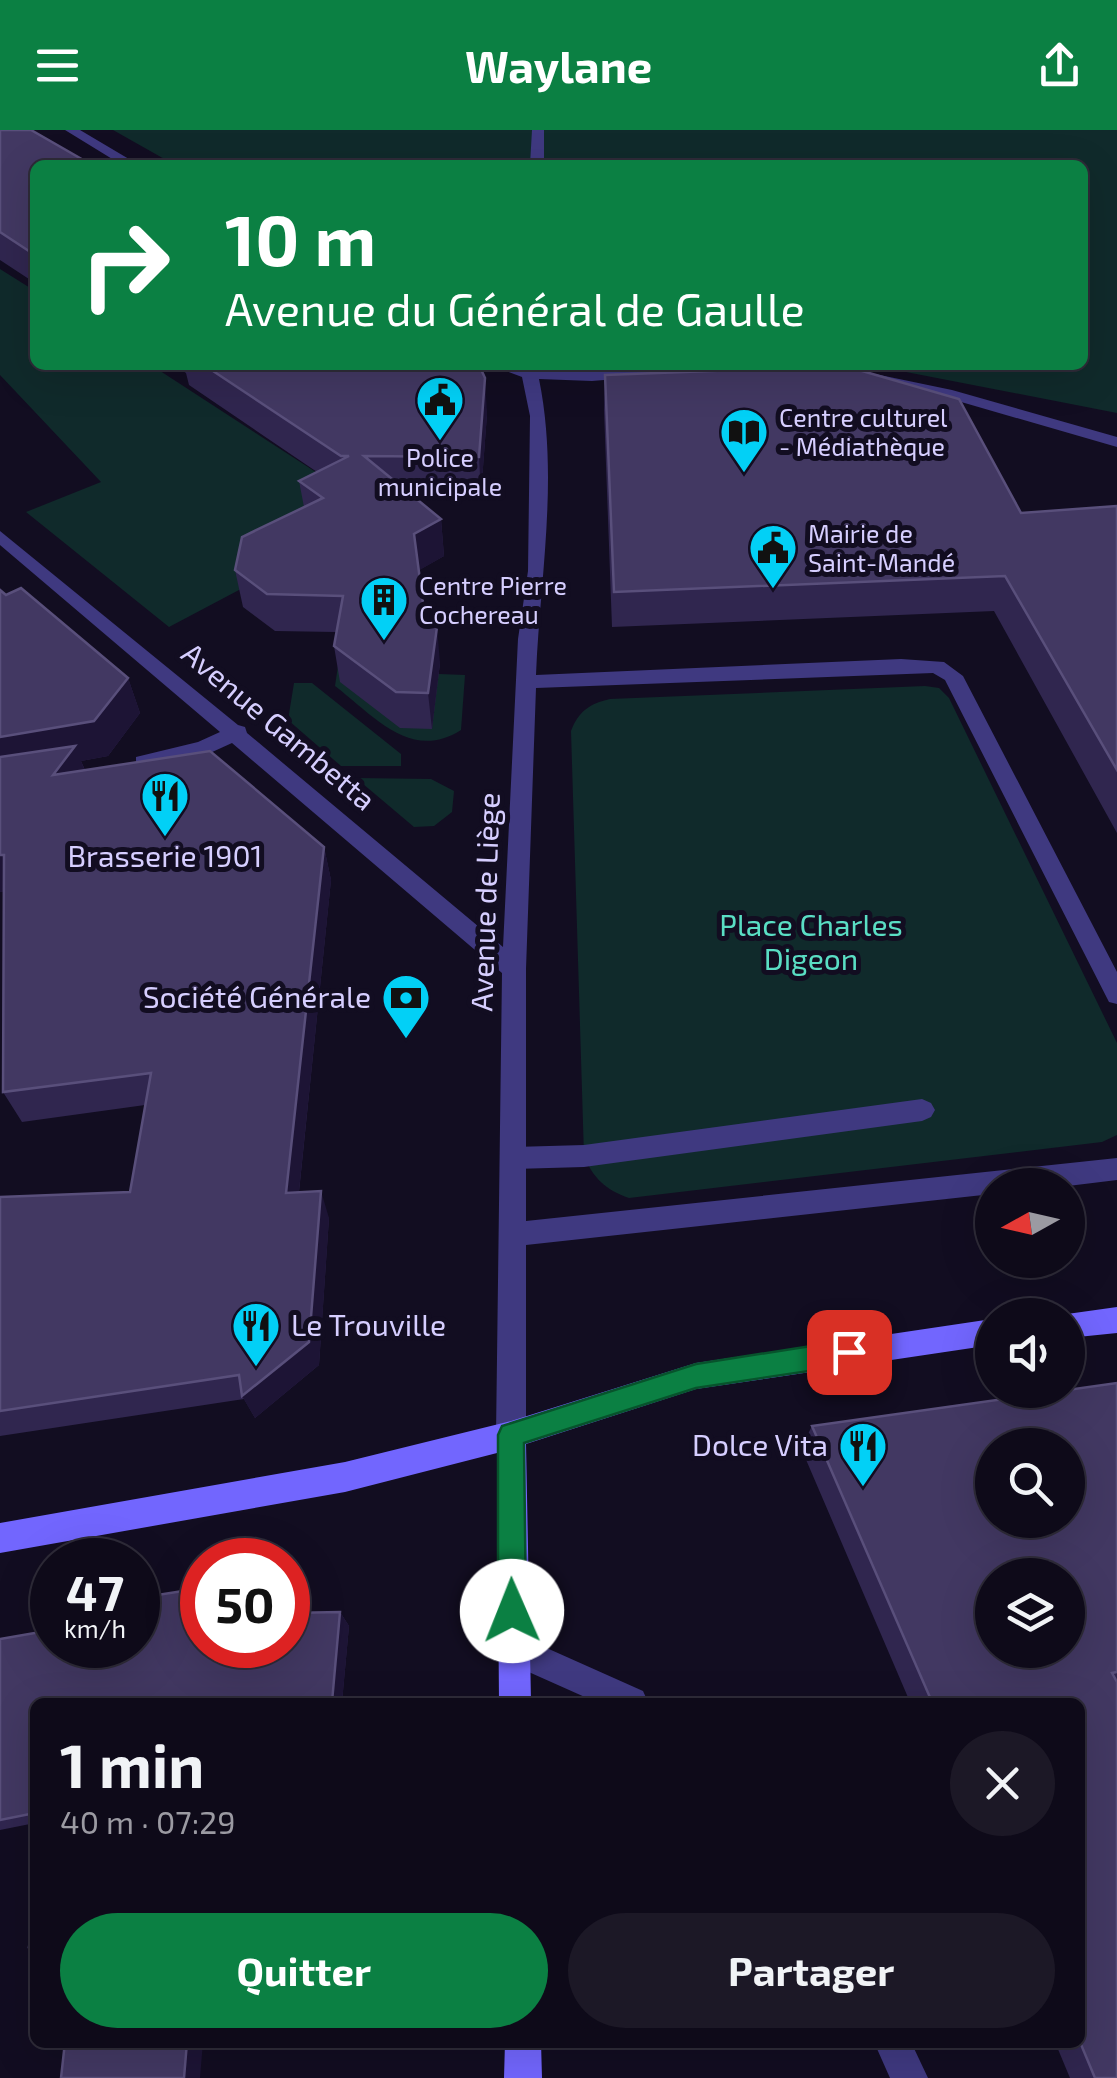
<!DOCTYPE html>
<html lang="fr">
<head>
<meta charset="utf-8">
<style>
	:root { --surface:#0e0a19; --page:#1c1826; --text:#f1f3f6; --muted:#9b9aa2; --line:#2e2b38; --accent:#0b8043 }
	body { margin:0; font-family:"Exo 2",sans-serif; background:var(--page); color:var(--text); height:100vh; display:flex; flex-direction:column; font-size:38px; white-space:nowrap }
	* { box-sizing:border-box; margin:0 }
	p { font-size:32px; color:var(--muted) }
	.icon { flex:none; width:55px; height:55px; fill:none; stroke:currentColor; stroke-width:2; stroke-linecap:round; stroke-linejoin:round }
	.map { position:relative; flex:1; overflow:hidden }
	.drawer { position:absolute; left:30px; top:1568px; width:1055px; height:350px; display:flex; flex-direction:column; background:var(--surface); border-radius:15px; box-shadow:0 10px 40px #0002,0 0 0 2px var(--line) }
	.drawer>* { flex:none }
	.banner { position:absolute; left:30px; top:30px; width:1058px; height:210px; border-radius:15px; box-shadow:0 10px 40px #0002,0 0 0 2px var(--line); background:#0b8043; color:#fff; overflow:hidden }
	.needle { width:65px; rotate:262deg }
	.controls { position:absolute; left:975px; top:1038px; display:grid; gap:20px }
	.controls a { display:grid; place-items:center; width:110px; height:110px; border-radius:50%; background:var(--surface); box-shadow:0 10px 40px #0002,0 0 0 2px var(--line); font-size:50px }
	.speed { position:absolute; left:30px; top:1408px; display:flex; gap:20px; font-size:50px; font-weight:700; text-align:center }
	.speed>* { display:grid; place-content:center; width:130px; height:130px; border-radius:50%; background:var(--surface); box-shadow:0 10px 40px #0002,0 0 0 2px var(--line); line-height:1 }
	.speed small { font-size:25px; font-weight:400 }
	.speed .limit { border:15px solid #d22; background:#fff; color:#111 }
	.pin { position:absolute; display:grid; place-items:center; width:85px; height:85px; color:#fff; margin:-42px; border-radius:20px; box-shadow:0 5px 15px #0006 }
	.me { position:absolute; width:110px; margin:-55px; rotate:359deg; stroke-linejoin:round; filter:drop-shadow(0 0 8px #0008) }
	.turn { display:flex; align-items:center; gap:35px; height:210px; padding:0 30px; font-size:45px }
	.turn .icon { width:130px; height:130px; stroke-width:2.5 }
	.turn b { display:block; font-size:70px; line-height:85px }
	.round { display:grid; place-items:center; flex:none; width:105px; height:105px; border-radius:52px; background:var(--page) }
	.headline { display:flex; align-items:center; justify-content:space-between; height:170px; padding:0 30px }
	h1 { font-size:60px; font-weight:700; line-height:75px }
	.button { display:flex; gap:20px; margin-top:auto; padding:20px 30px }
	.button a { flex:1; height:115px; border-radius:60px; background:var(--accent); color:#fff; font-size:40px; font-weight:700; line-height:115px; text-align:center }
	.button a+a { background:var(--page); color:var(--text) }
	header { display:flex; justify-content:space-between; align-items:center; height:130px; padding:0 30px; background:var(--accent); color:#fff; font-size:45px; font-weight:700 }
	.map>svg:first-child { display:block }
	.green { fill:#102a2b }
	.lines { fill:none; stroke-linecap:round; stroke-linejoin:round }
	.lane { fill:#3f3980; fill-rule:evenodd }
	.street { fill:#3f3980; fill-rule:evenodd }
	.secondary { fill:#7266fe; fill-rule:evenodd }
	.wall { fill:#30264f }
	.shaded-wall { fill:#1d1435 }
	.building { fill:#423862; stroke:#594f7b; stroke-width:2.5; fill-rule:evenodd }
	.route { fill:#0b8043; stroke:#07532c; stroke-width:2.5 }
	.labels { text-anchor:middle; stroke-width:10; stroke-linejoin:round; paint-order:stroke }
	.far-poi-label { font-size:25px; fill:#d6ceff; stroke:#120d21; text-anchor:start }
	.street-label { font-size:30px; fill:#d6ceff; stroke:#120d21 }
	.poi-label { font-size:30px; fill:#d6ceff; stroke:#120d21; text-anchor:end }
	.park-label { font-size:30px; fill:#5adec4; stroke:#120d21 }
</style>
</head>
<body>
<header><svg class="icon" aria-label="menu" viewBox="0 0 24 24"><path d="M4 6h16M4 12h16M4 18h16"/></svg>Waylane<svg class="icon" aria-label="share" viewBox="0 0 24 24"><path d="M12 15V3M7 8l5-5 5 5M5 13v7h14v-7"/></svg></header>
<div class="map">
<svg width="1117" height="1948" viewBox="0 0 1117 1948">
	<rect width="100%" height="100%" fill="#120d21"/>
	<path class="green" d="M113 0H1117V283L870 235H1082V35H175Z
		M0 139 35 161V235H151L345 361 290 433 169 497 26 382 101 352 0 245Z
		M341 515 439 544 465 545 461 600C411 632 374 586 335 556Z
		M294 553H312L401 624V636H341L288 590Z
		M925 556 939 558 949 568 1117 913V1005L1102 1012 629 1068C606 1060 593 1048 584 1026L571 601C579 581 589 574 610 569Z
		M356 648 431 649 454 661 452 682 434 696 414 697Z"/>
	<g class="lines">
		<path class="lane" d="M922 969 931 973 935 980 931 987 922 991 584 1037 514 1039 505 1036 501 1028 505 1020 514 1017 584 1015Z"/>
		<path class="street" d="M65 0H80L139 35H122Z
			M532 0H544V35H530Z
			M490 235H536L537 239 810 235 832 239 834 242 826 247 722 240 592 251 539 249C559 347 540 447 536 545L901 529 944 532 963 546 1117 842V874L1109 872 945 550 933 543 536 558 526 839V1091L1117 1028V1050L1068 1056 992 1055V1064L526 1115V1305L521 1315 511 1319 501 1315 496 1305 502 843 232 613 210 623 143 639 136 637V627L198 612 220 602 0 415V401L238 595 245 597 247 603 503 817 518 509 528 441 530 286 522 247Z
			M875 244 952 260 1117 307V317L944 267 869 252V246Z
			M513 1503 643 1561 648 1572H596L502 1530 497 1519 502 1508Z
			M874 1912H911L928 1948H890Z"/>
		<path class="secondary" d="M1117 1177V1203L1068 1208V1185H1060Z
			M992 1189V1215L696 1259 526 1314 531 1572H499L497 1323 345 1362 0 1423V1393L345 1332 511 1291 696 1233Z
			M505 1912H541L542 1948H504Z"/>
	</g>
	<path class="wall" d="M0 0 35 35V153L0 130Z
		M174 235H479L487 284 481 364 409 363 441 389 444 426 419 440 426 496 440 533 432 599 400 598 340 552 334 516 336 502 275 501 243 477 235 440 304 377 299 351 317 342 189 255 186 243Z
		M605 245 1021 383 1117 376V703L994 481 612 497 604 280Z
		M0 460 128 548 140 583 108 626 81 631 85 640 324 717 331 750 299 1062 329 1088 319 1235 255 1288 244 1269 0 1306V1067L130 1062 145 975 22 992 3 962 4 761 0 762Z
		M1117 1253V1549H1115L1117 1948H1070L1055 1912H1080V1572H910L801 1318 812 1296Z
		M340 1482 349 1496 342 1572H35V1693L0 1700V1509L202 1515Z"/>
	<path class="shaded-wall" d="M485 248 487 284 481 364 479 327Z
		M441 389 444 426 418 441 414 404Z
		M437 497 440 533 432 599 428 563Z
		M128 548 140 583 108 626 81 631 89 651 0 644V607Z
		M324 717 331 750 296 1090 286 1063Z
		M0 725H4L21 758 0 762Z
		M321 1061 329 1088 319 1235 255 1288 242 1266Z
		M340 1482 349 1496 342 1572H332Z
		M187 1912H203L200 1948H184Z"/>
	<path class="building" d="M0 0H31L92 35H35V125L0 102Z
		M204 235H479L485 248 479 327 364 326 441 389 414 404 426 496 437 497 428 563 396 562 334 516 343 466 267 464 235 440 242 407 323 368 299 351 349 326H341Z
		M845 236 959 269 1021 383 1117 376V640L1005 446 614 462 605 245Z
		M21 458 128 548 94 591 0 607V460L6 465Z
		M75 616 53 645 210 621 324 717 286 1063 321 1061 309 1212 242 1266 239 1245 0 1281V1067L130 1062 151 943 3 962 4 725H0V627Z
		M1117 1253V1542L1112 1543 1117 1552V1948H1095L1080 1912V1572H932L812 1296ZM992 1315H1068V1390H992ZM992 1445H1068V1520H992Z
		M202 1458V1515H288V1483L340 1482 332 1572H35V1683L0 1690V1509L52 1500V1515H138V1468Z
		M35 1771V1817H29Z
		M65 1912H187L184 1948H61Z"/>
	<path class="route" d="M849 1210 858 1214 862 1222 858 1231 849 1235 696 1258 524 1313 526 1481 522 1491 512 1495 502 1491 498 1481V1305L502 1296 696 1234Z"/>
	<defs>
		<g id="civic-pin" transform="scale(2.5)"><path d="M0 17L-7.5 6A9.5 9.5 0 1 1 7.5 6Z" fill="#02d0f6" stroke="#120d21"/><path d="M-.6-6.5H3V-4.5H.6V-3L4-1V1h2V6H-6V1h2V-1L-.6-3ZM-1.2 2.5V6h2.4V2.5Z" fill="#111"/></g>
		<g id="library-pin" transform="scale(2.5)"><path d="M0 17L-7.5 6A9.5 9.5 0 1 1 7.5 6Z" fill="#02d0f6" stroke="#120d21"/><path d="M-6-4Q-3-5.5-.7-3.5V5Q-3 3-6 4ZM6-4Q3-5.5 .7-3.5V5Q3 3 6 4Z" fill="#111"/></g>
		<g id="building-pin" transform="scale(2.5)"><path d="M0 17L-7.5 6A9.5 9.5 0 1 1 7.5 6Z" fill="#02d0f6" stroke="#120d21"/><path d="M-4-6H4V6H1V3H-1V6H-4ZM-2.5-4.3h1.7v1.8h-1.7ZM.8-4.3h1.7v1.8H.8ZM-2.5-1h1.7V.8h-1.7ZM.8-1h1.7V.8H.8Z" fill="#111"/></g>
		<g id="restaurant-pin" transform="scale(2.5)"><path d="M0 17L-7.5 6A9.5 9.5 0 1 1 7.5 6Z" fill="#02d0f6" stroke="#120d21"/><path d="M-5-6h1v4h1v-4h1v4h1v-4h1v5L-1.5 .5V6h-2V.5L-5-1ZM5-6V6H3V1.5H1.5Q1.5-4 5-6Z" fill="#111"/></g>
		<g id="bank-pin" transform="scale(2.5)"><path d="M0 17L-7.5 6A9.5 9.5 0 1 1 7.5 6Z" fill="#02d0f6" stroke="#120d21"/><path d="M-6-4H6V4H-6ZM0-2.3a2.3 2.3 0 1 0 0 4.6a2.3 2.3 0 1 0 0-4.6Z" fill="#111"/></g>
	</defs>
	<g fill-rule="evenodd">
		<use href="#civic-pin" x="440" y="270"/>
		<use href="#library-pin" x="744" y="302"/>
		<use href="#civic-pin" x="773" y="418"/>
		<use href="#building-pin" x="384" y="470"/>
		<use href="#restaurant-pin" x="165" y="666"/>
		<use href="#bank-pin" x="406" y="868"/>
		<use href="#restaurant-pin" x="256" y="1196"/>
		<use href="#restaurant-pin" x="863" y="1316"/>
	</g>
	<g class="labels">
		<g class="far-poi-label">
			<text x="779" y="297">Centre culturel<tspan x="779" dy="29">- Médiathèque</tspan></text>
			<text x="440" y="337" text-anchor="middle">Police<tspan x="440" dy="29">municipale</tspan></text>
			<text x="808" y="413">Mairie de<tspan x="808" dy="29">Saint-Mandé</tspan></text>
			<text x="419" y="465">Centre Pierre<tspan x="419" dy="29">Cochereau</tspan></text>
		</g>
		<g class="street-label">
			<text transform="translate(278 597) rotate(40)" y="10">Avenue Gambetta</text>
			<text transform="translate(486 772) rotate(-88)" y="10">Avenue de Liège</text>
		</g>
		<g class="poi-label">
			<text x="165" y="737" text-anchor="middle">Brasserie 1901</text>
			<text x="371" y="878">Société Générale</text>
			<text x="291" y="1206" text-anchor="start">Le Trouville</text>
			<text x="828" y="1326">Dolce Vita</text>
		</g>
		<g class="park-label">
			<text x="811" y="806">Place Charles<tspan x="811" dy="34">Digeon</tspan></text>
		</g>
	</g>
</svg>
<div class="controls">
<a><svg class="needle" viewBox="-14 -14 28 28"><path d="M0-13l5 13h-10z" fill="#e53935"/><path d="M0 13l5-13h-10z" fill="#9b9aa2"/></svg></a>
<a><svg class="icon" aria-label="sound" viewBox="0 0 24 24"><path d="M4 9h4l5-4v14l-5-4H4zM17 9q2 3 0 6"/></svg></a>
<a><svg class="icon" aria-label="search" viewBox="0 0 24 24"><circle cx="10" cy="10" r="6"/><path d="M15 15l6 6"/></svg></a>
<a><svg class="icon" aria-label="layers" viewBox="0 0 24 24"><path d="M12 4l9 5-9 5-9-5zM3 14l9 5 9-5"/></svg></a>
</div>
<div class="speed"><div>47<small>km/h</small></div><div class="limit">50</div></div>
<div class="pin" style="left:849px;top:1222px;background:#d93025"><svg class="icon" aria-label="arrive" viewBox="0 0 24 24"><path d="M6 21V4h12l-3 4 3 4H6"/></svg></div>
<svg class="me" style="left:512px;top:1481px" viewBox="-20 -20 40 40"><circle r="19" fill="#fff"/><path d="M0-13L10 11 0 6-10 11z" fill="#0b8043"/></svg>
<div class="banner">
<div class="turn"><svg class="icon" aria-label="right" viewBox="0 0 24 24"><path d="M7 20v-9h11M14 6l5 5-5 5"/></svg><div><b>10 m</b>Avenue du Général de Gaulle</div></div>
</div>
<section class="drawer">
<div class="headline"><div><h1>1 min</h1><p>40 m · 07:29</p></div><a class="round"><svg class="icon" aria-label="close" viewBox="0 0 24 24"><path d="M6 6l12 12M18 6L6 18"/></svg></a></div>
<div class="button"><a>Quitter</a><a>Partager</a></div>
</section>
</div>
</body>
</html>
